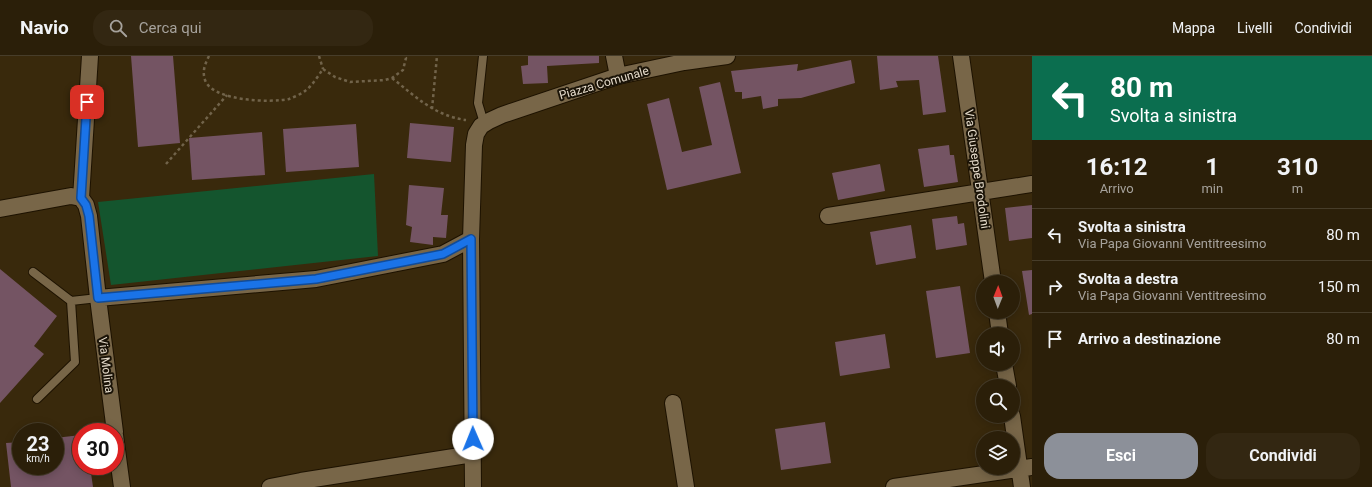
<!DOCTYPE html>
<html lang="it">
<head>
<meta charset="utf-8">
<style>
	:root { --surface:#2b1f09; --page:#332712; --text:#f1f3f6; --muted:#a6a29c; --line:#473d2a; --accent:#8c9099 }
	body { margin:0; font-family:Roboto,sans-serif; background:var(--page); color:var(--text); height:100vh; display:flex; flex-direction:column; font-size:15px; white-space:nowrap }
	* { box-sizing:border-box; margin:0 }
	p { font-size:13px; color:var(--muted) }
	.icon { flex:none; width:22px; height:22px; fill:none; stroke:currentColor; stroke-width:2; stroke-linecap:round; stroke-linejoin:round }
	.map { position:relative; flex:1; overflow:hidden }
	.panel { display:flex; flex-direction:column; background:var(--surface); width:340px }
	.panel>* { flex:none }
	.hud { background:#0b6e4f; color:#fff; overflow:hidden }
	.needle { width:26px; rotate:1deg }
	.fabs { position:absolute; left:976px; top:219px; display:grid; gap:8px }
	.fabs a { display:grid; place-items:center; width:44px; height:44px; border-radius:50%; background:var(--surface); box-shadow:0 2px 10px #0003,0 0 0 1px var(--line); font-size:20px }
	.speed { position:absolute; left:12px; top:367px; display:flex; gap:8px; font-size:20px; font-weight:700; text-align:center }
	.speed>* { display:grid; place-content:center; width:52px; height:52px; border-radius:50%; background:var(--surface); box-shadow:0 2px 10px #0003,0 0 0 1px var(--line); line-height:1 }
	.speed small { font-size:10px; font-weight:400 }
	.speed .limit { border:6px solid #d22; background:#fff; color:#111 }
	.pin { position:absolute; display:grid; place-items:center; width:34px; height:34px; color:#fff; margin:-17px; border-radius:8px; box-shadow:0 2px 6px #0006 }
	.me { position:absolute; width:44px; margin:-22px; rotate:359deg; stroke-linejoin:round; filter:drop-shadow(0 0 3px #0008) }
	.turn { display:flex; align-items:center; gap:14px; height:84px; padding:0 12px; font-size:18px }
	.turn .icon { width:52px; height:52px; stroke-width:2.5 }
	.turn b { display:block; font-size:28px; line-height:34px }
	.eta { display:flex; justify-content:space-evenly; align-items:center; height:68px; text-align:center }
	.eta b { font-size:24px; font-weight:700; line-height:28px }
	.button { display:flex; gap:8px; margin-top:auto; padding:8px 12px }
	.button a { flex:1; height:46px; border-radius:16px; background:var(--accent); color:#fff; font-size:16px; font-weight:700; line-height:46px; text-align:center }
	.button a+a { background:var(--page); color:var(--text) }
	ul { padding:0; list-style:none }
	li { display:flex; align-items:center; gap:12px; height:52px; padding:0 12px; border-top:1px solid var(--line) }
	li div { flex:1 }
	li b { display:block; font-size:15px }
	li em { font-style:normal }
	header { display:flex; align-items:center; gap:24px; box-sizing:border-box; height:56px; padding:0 20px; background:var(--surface); border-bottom:1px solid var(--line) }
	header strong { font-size:19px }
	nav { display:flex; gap:22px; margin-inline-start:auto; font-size:14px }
	.search { width:280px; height:36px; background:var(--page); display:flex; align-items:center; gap:10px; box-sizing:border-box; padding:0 14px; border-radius:16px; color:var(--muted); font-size:15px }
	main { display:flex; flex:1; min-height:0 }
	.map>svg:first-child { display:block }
	.green { fill:#14552e }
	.building { fill:#745463 }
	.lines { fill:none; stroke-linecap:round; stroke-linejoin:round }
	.lane-casing { stroke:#1d1200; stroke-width:10 }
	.street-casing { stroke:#1d1200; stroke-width:18 }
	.path { stroke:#71634a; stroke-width:2.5; stroke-dasharray:3 3; stroke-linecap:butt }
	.lane { stroke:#786648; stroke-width:8 }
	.street { stroke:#786648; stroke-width:16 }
	.route-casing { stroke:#114b97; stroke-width:10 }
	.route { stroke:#1a73e8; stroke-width:7 }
	.labels { text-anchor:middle; stroke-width:4; stroke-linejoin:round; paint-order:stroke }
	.street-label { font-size:12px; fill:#e4daca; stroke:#1a1307 }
</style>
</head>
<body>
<header>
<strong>Navio</strong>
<div class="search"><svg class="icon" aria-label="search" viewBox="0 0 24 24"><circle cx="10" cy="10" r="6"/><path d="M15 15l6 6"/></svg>Cerca qui</div>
<nav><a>Mappa</a><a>Livelli</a><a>Condividi</a></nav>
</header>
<main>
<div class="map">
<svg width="1032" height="431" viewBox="0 0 1032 431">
	<rect width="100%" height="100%" fill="#39290c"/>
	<path class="green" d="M374 118 378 200 111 229 98 146Z"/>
	<path class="building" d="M131 0H173L180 87 138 91Z
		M528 0H599V7L547 10 548 27 523 28 521 10 528 9Z
		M877 0H938L946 56 923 59 919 24 896 25 898 31 880 34Z
		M851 4 855 27 801 42 778 43V50L763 53 761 40 742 43V36H735L731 15 798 8 797 15Z
		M720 26 741 117 667 134 647 48 669 42 682 96 712 89 699 31Z
		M410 67 454 71 451 106 407 102Z
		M356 68 359 111 286 116 283 73Z
		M262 76 265 119 192 124 189 82Z
		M949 89 950 99H954L958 126 924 131 918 93Z
		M880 108 885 135 838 144 832 117Z
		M409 129 444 132 441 159H448L446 182 433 181V189L410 186 412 171 406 169Z
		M1032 149V182L1009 185 1005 152Z
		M957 160 958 168 964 167 967 189 936 194 932 163Z
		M911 169 916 202 876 209 870 176Z
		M0 213 57 260 34 290 44 298 0 347Z
		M1032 214V258L1029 259 1022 215Z
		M960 230 970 297 936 302 926 235Z
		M885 278 890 312 840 320 835 286Z
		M825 366 831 407 781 414 775 373Z
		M81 379V410H90L93 431H11L6 387 21 386V410H55V382Z"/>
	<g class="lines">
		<g class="lane-casing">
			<path id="lane" d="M483 0 478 47 484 67
				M33 216 71 245 98 242
				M37 343 75 306 71 245"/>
		</g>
		<g class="street-casing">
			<path id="street" d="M90 0 81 142 86 149 89 160 98 242 115 376
				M614 0 618 20
				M961 0 993 226
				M0 153 71 140 81 142
				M828 160 1032 128
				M98 242 316 223 443 198 471 183
				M997 256 1000 278
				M1004 308 1008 330
				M673 347 686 431
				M1012 360 1022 431
				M115 379 122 431
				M270 431 301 425 473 398
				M473 431 471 183 474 89 476 78 481 70 489 65 502 59 618 20 684 6 727 0
				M894 431 1032 411"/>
		</g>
		<path class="path" d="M209 0C205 8 202 15 205 24 212 45 270 47 289 43 294 41 301 38 305 35 312 30 318 20 323 13L335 21 350 26 385 24 392 22 403 14 406 2 404 0
			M319 0 323 13
			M392 22C416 41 435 60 466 64
			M432 53 437 0
			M166 108 227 39"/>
		<use href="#lane" class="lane"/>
		<use href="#street" class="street"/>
	</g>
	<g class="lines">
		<g class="route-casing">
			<path id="route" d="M87 46 81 142 86 149 89 160 98 242 316 223 443 198 471 183 473 383"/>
		</g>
		<use href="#route" class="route"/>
	</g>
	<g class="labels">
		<g class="street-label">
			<text transform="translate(604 27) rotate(-16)" y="4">Piazza Comunale</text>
			<text transform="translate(977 113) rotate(82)" y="4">Via Giuseppe Brodolini</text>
			<text transform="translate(106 309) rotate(83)" y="4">Via Molina</text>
		</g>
	</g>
</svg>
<div class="fabs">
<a><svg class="needle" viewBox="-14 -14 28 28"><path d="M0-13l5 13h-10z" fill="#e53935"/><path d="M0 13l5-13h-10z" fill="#a6a29c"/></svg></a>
<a><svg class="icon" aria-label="sound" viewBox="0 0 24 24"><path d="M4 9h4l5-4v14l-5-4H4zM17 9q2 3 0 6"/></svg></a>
<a><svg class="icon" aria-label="search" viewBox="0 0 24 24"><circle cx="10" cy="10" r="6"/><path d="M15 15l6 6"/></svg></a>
<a><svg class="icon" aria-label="layers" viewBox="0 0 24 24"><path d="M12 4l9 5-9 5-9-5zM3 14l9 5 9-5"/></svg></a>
</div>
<div class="speed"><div>23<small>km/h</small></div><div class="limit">30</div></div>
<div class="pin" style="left:87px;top:46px;background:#d93025"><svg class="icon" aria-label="arrive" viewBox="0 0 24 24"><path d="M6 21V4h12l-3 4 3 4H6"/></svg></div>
<svg class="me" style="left:473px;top:383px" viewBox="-20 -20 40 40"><circle r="19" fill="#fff"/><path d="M0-13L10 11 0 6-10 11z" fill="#1a73e8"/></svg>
</div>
<section class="panel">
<div class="hud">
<div class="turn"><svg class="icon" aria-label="left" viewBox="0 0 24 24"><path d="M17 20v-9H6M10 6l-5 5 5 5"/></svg><div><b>80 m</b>Svolta a sinistra</div></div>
</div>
<div class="eta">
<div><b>16:12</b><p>Arrivo</p></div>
<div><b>1</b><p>min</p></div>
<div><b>310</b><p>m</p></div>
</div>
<ul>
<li><svg class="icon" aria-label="left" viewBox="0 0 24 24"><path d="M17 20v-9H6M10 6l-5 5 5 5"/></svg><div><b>Svolta a sinistra</b><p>Via Papa Giovanni Ventitreesimo</p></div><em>80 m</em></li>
<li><svg class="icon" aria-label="right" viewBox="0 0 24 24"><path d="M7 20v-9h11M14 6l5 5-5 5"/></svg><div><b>Svolta a destra</b><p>Via Papa Giovanni Ventitreesimo</p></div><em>150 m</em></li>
<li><svg class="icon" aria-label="arrive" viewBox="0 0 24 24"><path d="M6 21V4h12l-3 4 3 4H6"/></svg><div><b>Arrivo a destinazione</b></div><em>80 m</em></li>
</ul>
<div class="button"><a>Esci</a><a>Condividi</a></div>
</section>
</main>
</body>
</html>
